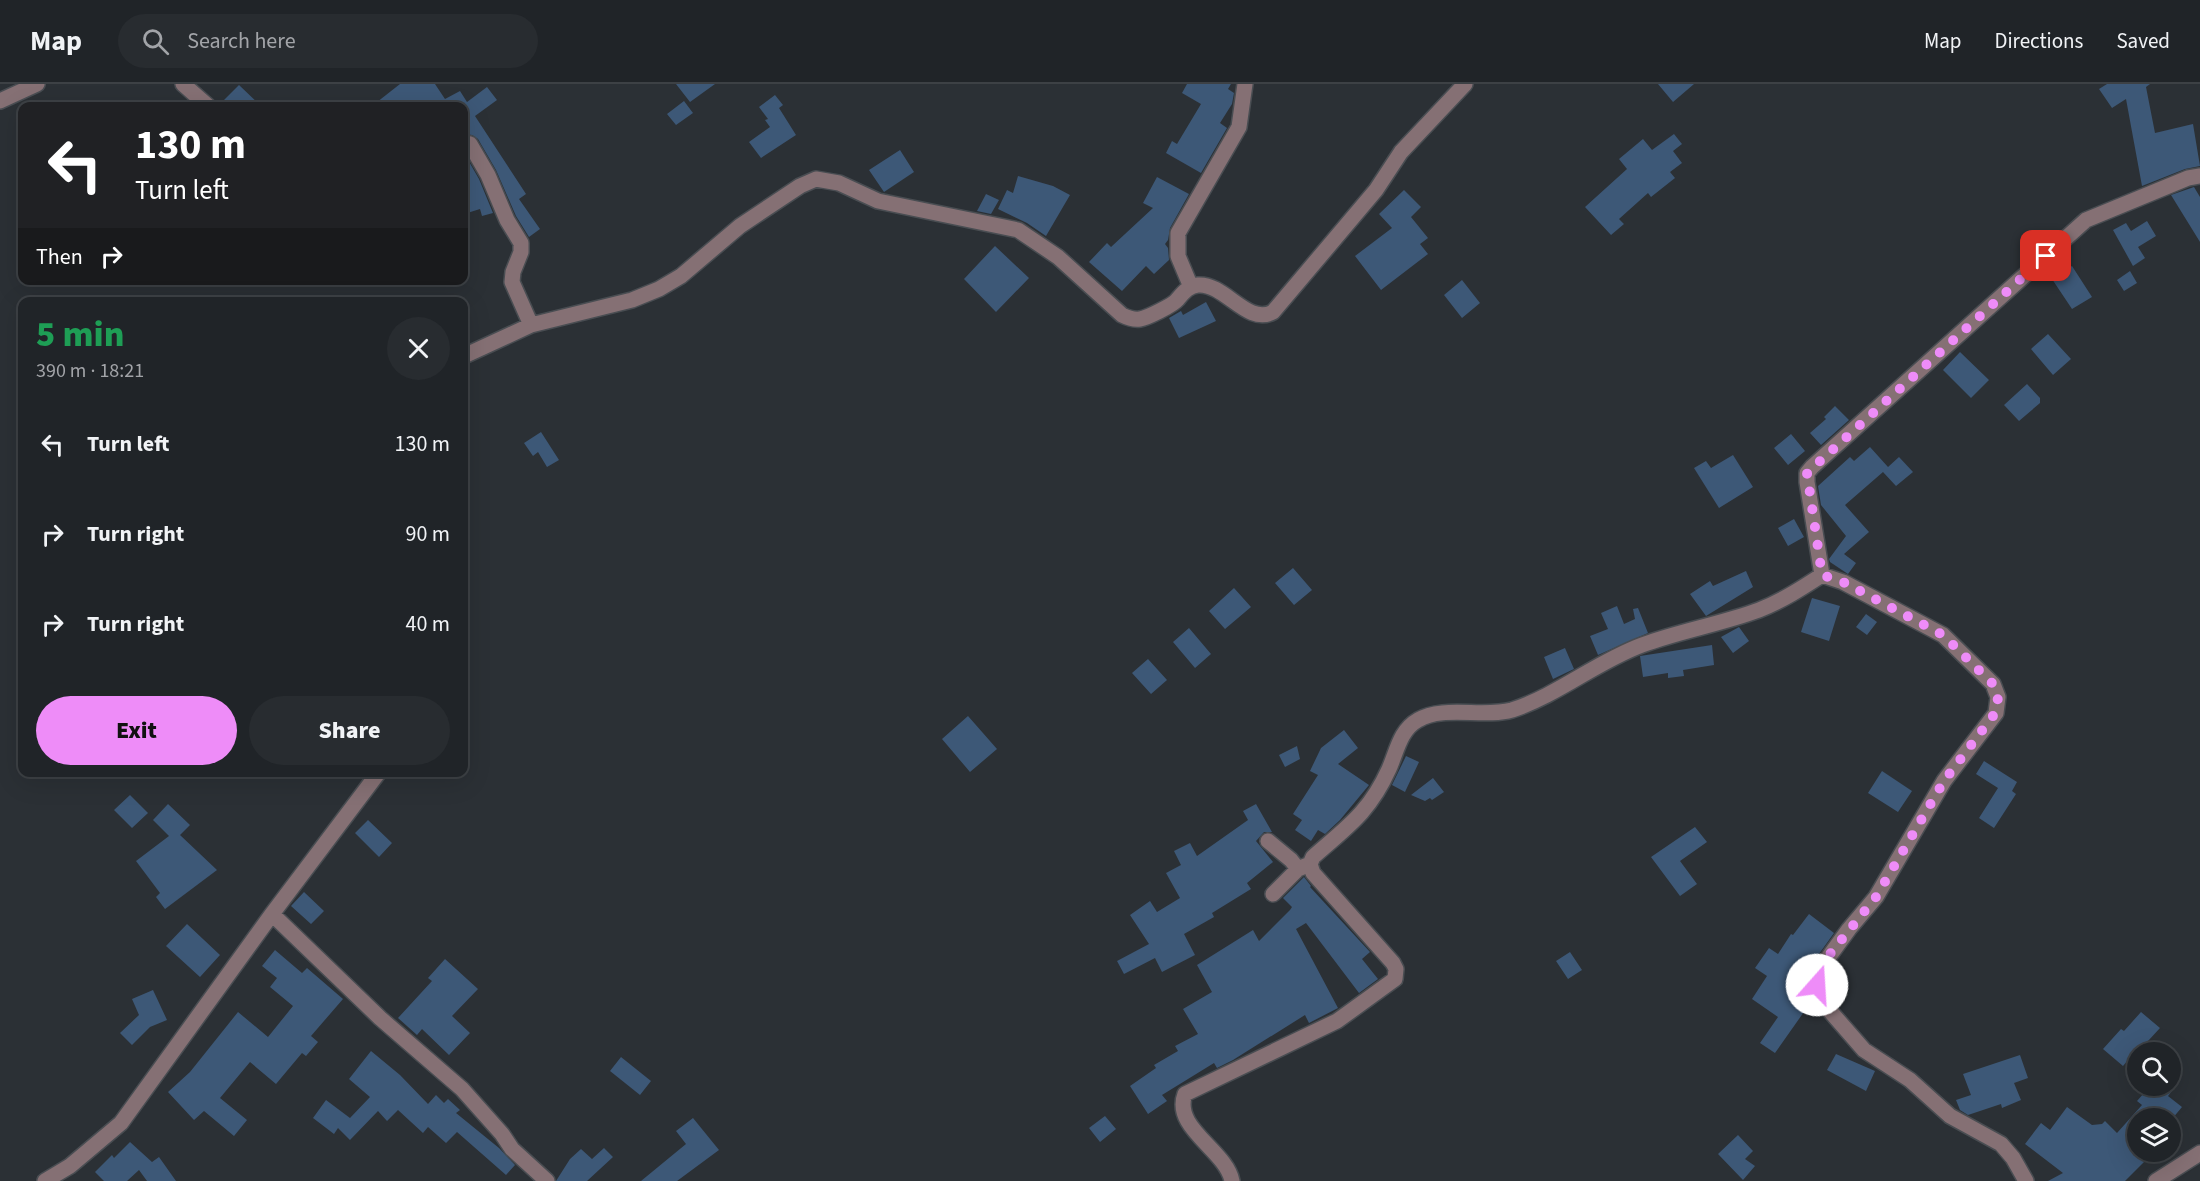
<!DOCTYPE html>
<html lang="en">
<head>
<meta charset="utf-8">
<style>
	:root { --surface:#202428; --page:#282c30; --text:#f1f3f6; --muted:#a2a4a8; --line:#3d4145; --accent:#ee8cf8 }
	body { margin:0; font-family:"Source Sans 3",sans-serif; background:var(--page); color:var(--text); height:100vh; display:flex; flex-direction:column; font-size:22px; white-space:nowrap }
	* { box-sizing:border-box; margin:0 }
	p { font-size:20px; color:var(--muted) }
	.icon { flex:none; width:33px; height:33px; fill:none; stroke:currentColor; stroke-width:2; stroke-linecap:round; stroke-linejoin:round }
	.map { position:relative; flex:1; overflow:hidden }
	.details { position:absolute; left:18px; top:213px; width:450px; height:480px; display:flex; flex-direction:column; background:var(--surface); border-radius:12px; box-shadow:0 6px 24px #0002,0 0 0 2px var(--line) }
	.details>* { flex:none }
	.top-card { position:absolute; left:18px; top:18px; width:450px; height:183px; border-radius:12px; box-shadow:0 6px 24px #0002,0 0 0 2px var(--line); background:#202124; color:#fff; overflow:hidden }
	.tools { position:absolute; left:2127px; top:958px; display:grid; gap:12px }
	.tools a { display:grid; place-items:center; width:54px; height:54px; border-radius:50%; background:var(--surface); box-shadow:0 6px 24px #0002,0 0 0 2px var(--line); font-size:30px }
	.pin { position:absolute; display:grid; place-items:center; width:51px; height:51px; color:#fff; margin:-26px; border-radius:12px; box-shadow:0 3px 9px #0006 }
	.me { position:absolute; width:66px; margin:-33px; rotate:19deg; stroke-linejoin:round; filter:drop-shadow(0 0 4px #0008) }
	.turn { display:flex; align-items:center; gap:21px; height:126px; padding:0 18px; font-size:27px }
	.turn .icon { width:78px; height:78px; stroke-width:2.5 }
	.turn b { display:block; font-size:42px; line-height:51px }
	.then { display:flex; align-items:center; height:57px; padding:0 18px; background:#0003; gap:12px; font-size:22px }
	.round { display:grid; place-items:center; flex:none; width:63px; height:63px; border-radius:32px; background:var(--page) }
	.headline { display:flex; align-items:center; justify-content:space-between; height:102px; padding:0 18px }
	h1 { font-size:36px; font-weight:800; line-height:45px; color:#1e9e55 }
	.cta { display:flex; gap:12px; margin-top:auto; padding:12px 18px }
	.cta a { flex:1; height:69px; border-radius:36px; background:var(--accent); color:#111; font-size:24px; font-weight:800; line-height:69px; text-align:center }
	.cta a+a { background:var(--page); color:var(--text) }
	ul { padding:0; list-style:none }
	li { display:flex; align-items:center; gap:18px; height:90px; padding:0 18px }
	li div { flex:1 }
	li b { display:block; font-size:22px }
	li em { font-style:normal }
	header { display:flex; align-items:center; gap:36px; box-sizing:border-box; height:84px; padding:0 30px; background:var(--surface); border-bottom:2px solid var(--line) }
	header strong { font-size:28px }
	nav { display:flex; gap:33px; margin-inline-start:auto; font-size:21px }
	.search { width:420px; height:54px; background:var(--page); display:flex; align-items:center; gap:15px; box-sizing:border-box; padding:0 21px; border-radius:33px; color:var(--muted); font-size:22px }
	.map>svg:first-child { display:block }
	.building { fill:#3d5877 }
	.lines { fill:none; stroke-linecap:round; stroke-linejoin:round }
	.minor-casing { stroke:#494d52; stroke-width:18 }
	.minor { stroke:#857074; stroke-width:15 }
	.route { stroke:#ee8cf8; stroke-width:10; stroke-dasharray:0 18 }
</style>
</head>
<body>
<header>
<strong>Map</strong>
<div class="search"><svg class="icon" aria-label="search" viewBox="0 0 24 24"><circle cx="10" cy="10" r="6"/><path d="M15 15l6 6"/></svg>Search here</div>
<nav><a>Map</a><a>Directions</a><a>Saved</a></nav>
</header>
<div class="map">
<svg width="2200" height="1097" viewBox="0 0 2200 1097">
	<rect width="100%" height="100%" fill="#2b3035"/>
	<path class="building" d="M400 0H435L445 15 460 7 467 18 487 3 497 16 475 32 526 110 519 115 540 145 529 153 516 132 496 86 478 55 472 51 464 50V22H372Z
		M676 0H715L690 18Z
		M1187 0H1231L1228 5 1234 9 1232 20 1220 39 1227 44 1201 89 1166 69 1172 57 1177 60 1201 20 1182 9Z
		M1658 0H1694L1673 18Z
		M2107 0H2150L2146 3 2155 49 2193 40 2200 82 2185 85 2142 102 2126 15 2112 24 2099 5Z
		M239 1 261 22H218Z
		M775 11 783 21 779 24 796 51 761 74 749 58 770 43 765 36 768 35 759 23Z
		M684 17 693 29 676 41 667 30Z
		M1674 50 1682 60 1673 67 1682 79 1670 88 1675 94 1651 113 1648 109 1619 135 1624 140 1611 151 1585 123 1627 85 1619 75 1643 55 1652 66Z
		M900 66 914 88 884 108 869 86Z
		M464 69 479 95 493 129 482 132 480 125 464 130Z
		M1018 92 1053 102 1070 111 1046 152 1027 139 998 125 1007 106 1013 109Z
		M1157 93 1189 110 1170 144 1168 156 1165 160 1168 164 1169 176 1154 190 1146 182 1122 207 1089 178 1107 159 1111 163 1153 124 1143 119Z
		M2194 103 2200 113V158L2171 111Z
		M1404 106 1421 123 1411 133 1428 154 1420 160 1428 170 1381 206 1355 172 1392 144 1379 130Z
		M986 110 999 116 991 130 977 127Z
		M2147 137 2156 152 2138 163 2145 174 2133 182 2113 146 2126 139 2131 147Z
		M995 162 1029 194 996 228 964 195Z
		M2072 182 2092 213 2072 225 2052 195Z
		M2130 187 2137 199 2124 207 2117 196Z
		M1462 196 1480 219 1462 234 1444 211Z
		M1206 218 1216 237 1179 254 1169 234 1181 227 1183 231Z
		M2048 250 2071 275 2053 291 2031 265Z
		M1960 268 1989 296 1971 314 1943 286Z
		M2027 300 2040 314V319L2019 337 2004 321Z
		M1835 322 1849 336 1821 361 1810 349 1826 335 1824 333Z
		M541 348 559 376 547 383 538 368 533 372 524 359Z
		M1791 350 1805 367 1788 381 1774 364Z
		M1870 363 1888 383 1899 373 1913 388 1896 402 1883 388 1845 421 1869 448 1844 470 1856 479 1848 490 1830 478 1829 475 1846 452 1821 421 1818 402 1850 373 1854 377Z
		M1733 371 1753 403 1719 424 1694 384 1706 377 1711 384Z
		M1794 435 1804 453 1788 462 1778 444Z
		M1293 484 1312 506 1294 521 1275 499Z
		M1746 487 1753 503 1706 532 1690 510 1710 497 1713 502Z
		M1234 504 1251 523 1225 545 1209 527Z
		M1812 514 1840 522 1829 557 1801 548Z
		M1617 522 1624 540 1635 535 1633 525 1638 524 1648 549 1598 571 1590 552 1608 545 1601 529Z
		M1866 530 1877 538 1867 551 1856 543Z
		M1739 543 1749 557 1733 569 1721 553Z
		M1189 544 1211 570 1195 584 1173 558Z
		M1712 561 1714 581 1683 586 1684 592 1668 594V589L1643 593 1640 572Z
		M1565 564 1574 585 1553 595 1544 573Z
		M1148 575 1167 596 1151 610 1132 589Z
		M968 632 997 665 970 688 942 655Z
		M1344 646 1358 664 1338 680 1369 701 1340 736 1325 750 1318 746 1311 757 1295 746 1302 736 1293 730 1318 691 1310 687 1321 664Z
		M1297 662 1300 675 1285 683 1279 671Z
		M1406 672 1419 678 1405 708 1392 701Z
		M1984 677 2017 698 2012 707 2016 710 1994 744 1979 734 1998 704 1976 690Z
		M1882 687 1912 707 1898 728 1868 709Z
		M1433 694 1444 708 1432 716 1430 714 1425 717 1411 711Z
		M130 711 148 729 132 744 114 726Z
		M168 720 190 741 180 751 217 786 165 825 156 813 160 809 136 777 169 752 153 736Z
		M1256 720 1272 748H1264L1256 757 1273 778 1247 799 1251 805 1212 829 1214 833 1184 850 1195 871 1162 888 1155 874 1124 890 1117 877 1149 860 1130 831 1150 817 1157 828 1180 814 1166 789 1181 781 1174 767 1190 759 1197 772 1248 736 1243 727Z
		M368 736 392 759 379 773 355 749Z
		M1695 743 1707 758 1680 777 1697 800 1680 812 1651 773Z
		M1304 793 1311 802 1310 803 1370 868 1362 875 1378 895 1359 909 1306 839 1296 845 1338 924 1309 939 1305 931 1233 976 1217 984 1214 979 1162 1011 1167 1017 1148 1030 1130 1002 1156 984 1154 981 1178 967 1175 962 1198 950 1183 925 1212 908 1197 881 1253 846 1259 857 1290 826 1292 823 1283 814Z
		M304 808 324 827 311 840 291 822Z
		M1809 830 1834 849 1804 891 1807 893V899L1795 917 1806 925 1775 969 1760 959 1778 933 1752 915 1767 892 1755 884 1769 864 1778 870 1791 850 1793 851Z
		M187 840 220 871 200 893 166 862Z
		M275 866 302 889 307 884 343 915 311 952 318 958 306 972 302 969 276 1000 250 978 220 1014 247 1036 234 1052 204 1027 194 1036 168 1008 190 988 238 928 268 953 293 922 270 903 277 894 262 882Z
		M1570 868 1582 886 1568 895 1556 877Z
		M445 875 478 905 452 932 470 949 449 971 422 945 417 951 398 934 432 897 428 894Z
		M153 906 167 936 150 943 132 961 120 949 139 931 132 915Z
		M2141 928 2160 944 2148 957 2164 969H2134L2123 982 2103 965 2121 945 2124 947Z
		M371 967 400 991 428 1020 436 1011 444 1019 448 1015 460 1026 456 1029 499 1064 515 1081 506 1091 457 1048 446 1059 428 1043 423 1049 398 1026 387 1037 378 1027 350 1056 338 1044 334 1050 313 1034 326 1016 350 1034 370 1013 349 995Z
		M1836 970 1875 987 1866 1007 1827 986Z
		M2020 971 2028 994 2014 999 2021 1016 2002 1024 2001 1020 1968 1031 1960 1026 1956 1016 1971 1011 1963 990Z
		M621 973 651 997 640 1011 610 987Z
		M2150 1002H2176L2168 1012 2182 1023 2172 1035H2138V1068L2146 1076 2125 1097H2048L2063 1089 2025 1060 2041 1039 2050 1046 2067 1023 2092 1041 2102 1040 2105 1037 2117 1049 2142 1021 2137 1017Z
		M1105 1032 1116 1045 1100 1058 1089 1044Z
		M693 1034 719 1066 677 1097H641L686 1060 676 1047Z
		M1738 1051 1753 1067 1745 1075 1755 1082 1743 1096 1718 1070Z
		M130 1058 152 1078 159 1073 176 1097H147L139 1086 127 1097H104L95 1088 112 1071 114 1074Z
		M604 1064 613 1073 587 1097H556L570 1075 581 1065 592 1075Z"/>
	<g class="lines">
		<g class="minor-casing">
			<path id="minor" d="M183 0 208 22
				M0 17 37 0
				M464 59 470 60 488 91 507 136 521 159V168L513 188 512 198 531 241
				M1191 203 1178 172V149L1239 43 1245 0
				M464 272 531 241 632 216 659 205 681 192 740 142 800 102 816 95 839 99 878 117 1018 146 1058 173 1122 231C1128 234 1133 236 1140 235 1147 234 1173 221 1177 216 1183 209 1188 202 1198 201 1225 199 1247 242 1273 228L1376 106 1401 68 1465 0
				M1822 491 1807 398V389L1812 383 2086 136 2188 94 2200 92
				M1268 757 1291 776 1298 785
				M1273 810 1298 785 1310 780
				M272 830 380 934 462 1005 502 1050 512 1065 547 1097
				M45 1097 70 1082 121 1039 272 830 379 688
				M1232 1097C1226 1066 1172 1044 1185 1010L1337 937 1395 895 1396 885 1393 879 1313 789 1310 780 1313 773C1347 743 1369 729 1389 685 1397 667 1400 646 1418 636 1443 621 1483 634 1512 626 1558 611 1596 578 1642 561 1680 547 1721 540 1759 526 1782 517 1802 504 1822 491L1843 498 1943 551 1993 600 1998 613 1996 629 1944 697 1876 813 1849 845 1817 889V901L1823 919 1864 966 1910 996 1950 1032 2001 1060 2013 1074 2026 1097
				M2156 1097 2200 1069"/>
		</g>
		<use href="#minor" class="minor"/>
	</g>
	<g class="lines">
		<path class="route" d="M1817 901V889L1826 875 1876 813 1944 697 1996 628 1998 613 1993 600 1943 551 1843 498 1822 491 1807 389 2046 172"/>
	</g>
</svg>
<div class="tools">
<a><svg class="icon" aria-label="search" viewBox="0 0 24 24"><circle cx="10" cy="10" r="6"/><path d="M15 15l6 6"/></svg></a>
<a><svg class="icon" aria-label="layers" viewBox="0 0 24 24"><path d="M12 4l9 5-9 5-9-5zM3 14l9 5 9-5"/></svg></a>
</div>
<div class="pin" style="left:2046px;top:172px;background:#d93025"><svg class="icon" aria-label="arrive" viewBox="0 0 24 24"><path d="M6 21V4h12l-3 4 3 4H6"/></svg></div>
<svg class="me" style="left:1817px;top:901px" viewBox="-20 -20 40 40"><circle r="19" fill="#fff"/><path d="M0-13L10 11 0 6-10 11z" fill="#ee8cf8"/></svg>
<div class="top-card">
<div class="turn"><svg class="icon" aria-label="left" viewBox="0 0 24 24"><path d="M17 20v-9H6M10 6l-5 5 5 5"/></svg><div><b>130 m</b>Turn left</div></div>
<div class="then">Then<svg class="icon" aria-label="right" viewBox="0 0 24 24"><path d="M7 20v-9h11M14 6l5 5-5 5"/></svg></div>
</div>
<section class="details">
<div class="headline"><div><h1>5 min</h1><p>390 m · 18:21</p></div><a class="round"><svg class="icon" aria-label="close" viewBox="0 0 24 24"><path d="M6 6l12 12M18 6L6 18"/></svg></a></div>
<ul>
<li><svg class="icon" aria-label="left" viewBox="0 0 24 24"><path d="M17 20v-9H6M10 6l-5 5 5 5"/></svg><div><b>Turn left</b></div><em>130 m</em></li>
<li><svg class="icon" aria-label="right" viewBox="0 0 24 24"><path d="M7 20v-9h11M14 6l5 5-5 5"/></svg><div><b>Turn right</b></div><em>90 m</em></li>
<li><svg class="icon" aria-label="right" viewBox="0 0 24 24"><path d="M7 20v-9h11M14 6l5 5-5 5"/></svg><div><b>Turn right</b></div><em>40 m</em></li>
</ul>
<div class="cta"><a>Exit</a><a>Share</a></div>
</section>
</div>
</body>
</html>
